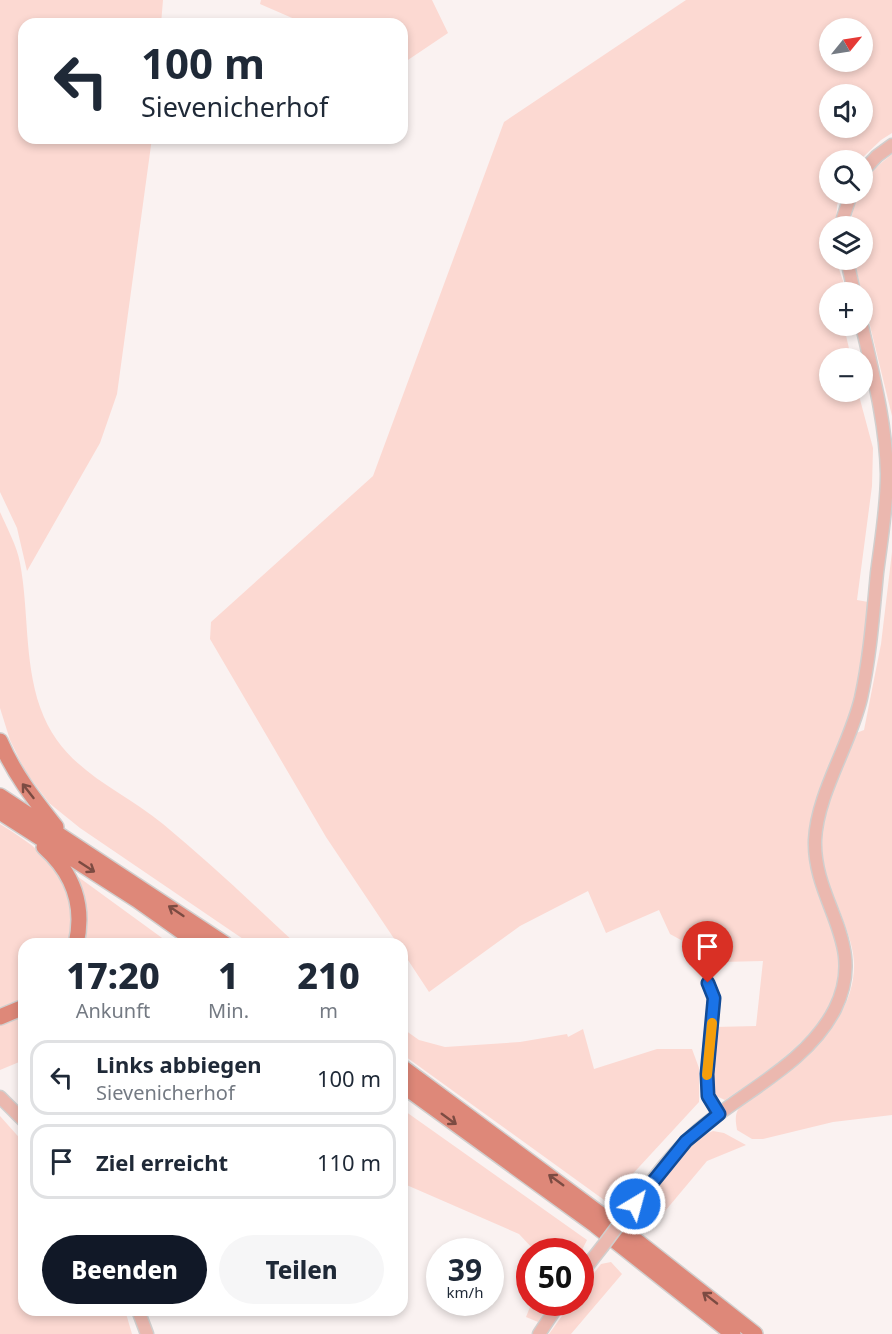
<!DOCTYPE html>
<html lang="de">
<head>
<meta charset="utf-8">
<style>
	:root { --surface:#fff; --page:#f6f6f7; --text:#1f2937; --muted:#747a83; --line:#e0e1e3; --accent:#111827 }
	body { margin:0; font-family:"Noto Sans",sans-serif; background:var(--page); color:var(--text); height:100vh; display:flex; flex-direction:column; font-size:22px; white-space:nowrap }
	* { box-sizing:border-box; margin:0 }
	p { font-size:20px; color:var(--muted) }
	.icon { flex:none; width:33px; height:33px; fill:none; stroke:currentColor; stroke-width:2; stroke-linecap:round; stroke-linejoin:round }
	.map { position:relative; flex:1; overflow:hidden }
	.sheet { position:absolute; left:18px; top:938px; width:390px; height:378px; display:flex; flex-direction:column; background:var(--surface); border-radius:18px; box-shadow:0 3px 9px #0003 }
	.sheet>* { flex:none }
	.guide { position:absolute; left:18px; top:18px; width:390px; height:126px; border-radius:18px; box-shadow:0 3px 9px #0003; background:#fff; color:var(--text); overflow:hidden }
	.needle { width:39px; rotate:60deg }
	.fabs { position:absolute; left:819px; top:18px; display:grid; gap:12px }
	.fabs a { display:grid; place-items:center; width:54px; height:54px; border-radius:50%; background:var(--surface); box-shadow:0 3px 9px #0003; font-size:30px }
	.speed { position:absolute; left:426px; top:1238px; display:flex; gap:12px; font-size:30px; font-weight:700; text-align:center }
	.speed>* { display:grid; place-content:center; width:78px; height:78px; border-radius:50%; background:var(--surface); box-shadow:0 3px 9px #0003; line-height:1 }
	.speed small { font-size:15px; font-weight:400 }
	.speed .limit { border:9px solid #d22; background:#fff; color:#111 }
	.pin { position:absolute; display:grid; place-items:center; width:51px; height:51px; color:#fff; margin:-62px -26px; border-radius:50% 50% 50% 0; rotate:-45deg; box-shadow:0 0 6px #0007 }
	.pin .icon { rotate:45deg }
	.me { position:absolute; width:66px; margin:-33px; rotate:37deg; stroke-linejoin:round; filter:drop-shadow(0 0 4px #0008) }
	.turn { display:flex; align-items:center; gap:21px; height:126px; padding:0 24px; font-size:27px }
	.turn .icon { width:78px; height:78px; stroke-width:2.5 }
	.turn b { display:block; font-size:42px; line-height:51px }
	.eta { display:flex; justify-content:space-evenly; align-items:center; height:102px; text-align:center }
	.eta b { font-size:36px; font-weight:800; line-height:42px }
	.cta { display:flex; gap:12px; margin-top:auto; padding:12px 24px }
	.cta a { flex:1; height:69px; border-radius:36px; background:var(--accent); color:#fff; font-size:24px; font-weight:800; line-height:69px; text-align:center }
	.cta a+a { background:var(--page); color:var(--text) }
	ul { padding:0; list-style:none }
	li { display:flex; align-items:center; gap:18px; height:75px; margin:0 12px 9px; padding:0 12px; border:3px solid var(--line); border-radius:18px }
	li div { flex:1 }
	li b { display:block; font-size:22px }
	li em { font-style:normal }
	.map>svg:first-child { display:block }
	.green { fill:#fcd9d2; fill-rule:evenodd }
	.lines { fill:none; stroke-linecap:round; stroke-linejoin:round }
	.minor-casing { stroke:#d7b3ac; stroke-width:14 }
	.major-casing { stroke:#d1cfce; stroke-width:15 }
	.highway-casing { stroke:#d1cfce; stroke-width:18 }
	.minor { stroke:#fff; stroke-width:10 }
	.major { stroke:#ebb8af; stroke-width:12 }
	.highway { stroke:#de8879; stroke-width:15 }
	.major-bridge-casing { stroke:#d1cfce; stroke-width:15; stroke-linecap:butt }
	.major-bridge { stroke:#ebb8af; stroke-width:12 }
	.oneway { stroke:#7c4b42 }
	.route-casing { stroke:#114b97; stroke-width:15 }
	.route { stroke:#1a73e8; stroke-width:10 }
	.slow { stroke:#f59e0b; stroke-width:10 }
</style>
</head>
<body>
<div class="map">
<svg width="892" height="1334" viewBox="0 0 892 1334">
	<rect width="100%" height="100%" fill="#faf2f1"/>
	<path class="green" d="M0 0H163L161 24H24V138H152L117 394 100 443 27 571 17 528 0 492Z
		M261 0H432L448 33 402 64V24H306L260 4Z
		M686 0H892V133L881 140 860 160H830V194H842L837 205 836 226H830V260H836L844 284 837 292H830V326H844L851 358H830V392H858L873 448 872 486 857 600 874 603 851 735 864 730 881 644 892 552V1115L833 1122 763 1139H752L737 1130C736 1123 734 1115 739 1108 745 1100 771 1086 780 1079 815 1051 856 1011 854 962 853 944 845 926 839 909L826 907C830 922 839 940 840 956 840 965 840 979 838 988 822 1036 765 1073 725 1100L716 1096 713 1088 715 1027 756 1026 763 961 721 962 670 934 659 910 606 933 588 891 520 926 429 992 402 951V944L397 943 326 837 210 639 211 622 373 476 504 122ZM830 28H862V62H830ZM830 94H862V128H830Z
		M892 154V416L854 260H862V226H851L854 199 857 194H862C863 177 880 164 892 154Z
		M0 512C7 528 17 546 20 563 29 611 24 660 40 707 62 770 116 786 163 824 209 862 252 903 295 943H249L80 828 49 803 25 771 10 740 0 708Z
		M0 824C34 845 68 868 72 911 73 921 71 933 69 943L24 944V1001L0 1008Z
		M77 876 169 943H84C89 921 83 898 77 876Z
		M24 1017V1060L0 1070V1024Z
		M402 1028 419 1040 445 1047 520 1042 567 1034 568 1037 583 1029 594 1069 657 1049H692L699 1068V1102L616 1192 626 1201 618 1210 402 1054Z
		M402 1109 587 1240 581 1252 535 1251 519 1234 402 1183Z
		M0 1116 24 1143V1310H125L132 1334H0Z
		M713 1131 724 1133 746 1145 707 1161 650 1229 634 1218C653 1192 683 1142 713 1131Z
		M611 1262 622 1274 571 1334H549L572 1302H580L581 1290 601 1264Z
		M532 1302H551L538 1322 526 1317Z"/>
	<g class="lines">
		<g class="minor-casing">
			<path id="minor" d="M708 983 714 998 707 1074 708 1096 719 1114"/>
		</g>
		<g class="major-casing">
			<path id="major" d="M862 172 877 156 892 145
				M843 226V218L851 194
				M847 260 854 292
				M0 1097 24 1121
				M626 1215C648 1186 670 1155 697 1131 742 1092 807 1064 835 1009 868 943 813 903 815 840 817 794 850 745 861 698 870 657 873 615 877 573 881 541 887 507 887 474 886 424 873 374 862 326
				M580 1275 602 1247
				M138 1310 147 1334
				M539 1334 560 1302"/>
		</g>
		<g class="highway-casing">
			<path id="highway" d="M0 741C14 774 34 799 56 827
				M0 796 225 944
				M0 812 137 900 199 944
				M44 847C73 873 85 906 76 944
				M0 1017 24 1007
				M402 1067 638 1242 755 1334
				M402 1085 595 1225 733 1334"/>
		</g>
		<use href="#minor" class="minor"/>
		<use href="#major" class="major"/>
		<use href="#highway" class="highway"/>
		<g class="major-bridge-casing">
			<path id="major-bridge" d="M602 1247 626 1215"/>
		</g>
		<use href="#major-bridge" class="major-bridge"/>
	</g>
	<defs><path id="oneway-shaft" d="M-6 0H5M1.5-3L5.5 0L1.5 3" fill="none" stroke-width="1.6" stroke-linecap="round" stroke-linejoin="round" transform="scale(1.5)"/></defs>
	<g class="oneway">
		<use href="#oneway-shaft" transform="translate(28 791) rotate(-128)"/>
		<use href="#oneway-shaft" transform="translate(87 867) rotate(33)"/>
		<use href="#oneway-shaft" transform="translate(176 911) rotate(-146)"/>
		<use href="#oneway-shaft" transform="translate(449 1119) rotate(36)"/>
		<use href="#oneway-shaft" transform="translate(556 1180) rotate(-144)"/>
		<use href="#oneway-shaft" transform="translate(710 1298) rotate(-142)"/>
	</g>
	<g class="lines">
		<g class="route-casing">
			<path id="route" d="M635 1204 686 1141 719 1114 708 1096 707 1074 714 998 708 983"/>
		</g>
		<use href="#route" class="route"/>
		<path class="slow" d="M707 1075 712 1023"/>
	</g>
</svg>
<div class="fabs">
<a><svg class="needle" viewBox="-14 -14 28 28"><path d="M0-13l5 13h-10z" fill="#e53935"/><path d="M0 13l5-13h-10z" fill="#747a83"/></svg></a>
<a><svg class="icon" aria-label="sound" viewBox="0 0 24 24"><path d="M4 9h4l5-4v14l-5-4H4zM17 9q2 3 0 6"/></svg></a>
<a><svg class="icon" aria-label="search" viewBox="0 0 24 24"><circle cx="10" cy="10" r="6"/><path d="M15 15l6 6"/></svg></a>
<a><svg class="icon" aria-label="layers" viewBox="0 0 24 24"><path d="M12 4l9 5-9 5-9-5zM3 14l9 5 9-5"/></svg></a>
<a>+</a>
<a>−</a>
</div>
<div class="speed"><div>39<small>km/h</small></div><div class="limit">50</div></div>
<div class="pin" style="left:708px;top:983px;background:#d93025"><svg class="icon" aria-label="arrive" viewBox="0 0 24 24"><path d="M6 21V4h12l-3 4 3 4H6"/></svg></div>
<svg class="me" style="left:635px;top:1204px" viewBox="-20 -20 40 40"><circle r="17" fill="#1a73e8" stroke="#fff" stroke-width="3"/><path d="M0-11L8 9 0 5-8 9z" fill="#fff"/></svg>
<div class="guide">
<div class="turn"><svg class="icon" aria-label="left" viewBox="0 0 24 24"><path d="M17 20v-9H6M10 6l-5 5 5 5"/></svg><div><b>100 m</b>Sievenicherhof</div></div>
</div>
<section class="sheet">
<div class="eta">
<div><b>17:20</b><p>Ankunft</p></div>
<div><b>1</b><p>Min.</p></div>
<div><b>210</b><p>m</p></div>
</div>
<ul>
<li><svg class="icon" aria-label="left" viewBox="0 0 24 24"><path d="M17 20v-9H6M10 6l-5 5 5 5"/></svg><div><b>Links abbiegen</b><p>Sievenicherhof</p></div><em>100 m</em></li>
<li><svg class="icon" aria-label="arrive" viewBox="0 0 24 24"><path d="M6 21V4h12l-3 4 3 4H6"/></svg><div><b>Ziel erreicht</b></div><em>110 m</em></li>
</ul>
<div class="cta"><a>Beenden</a><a>Teilen</a></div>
</section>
</div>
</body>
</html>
